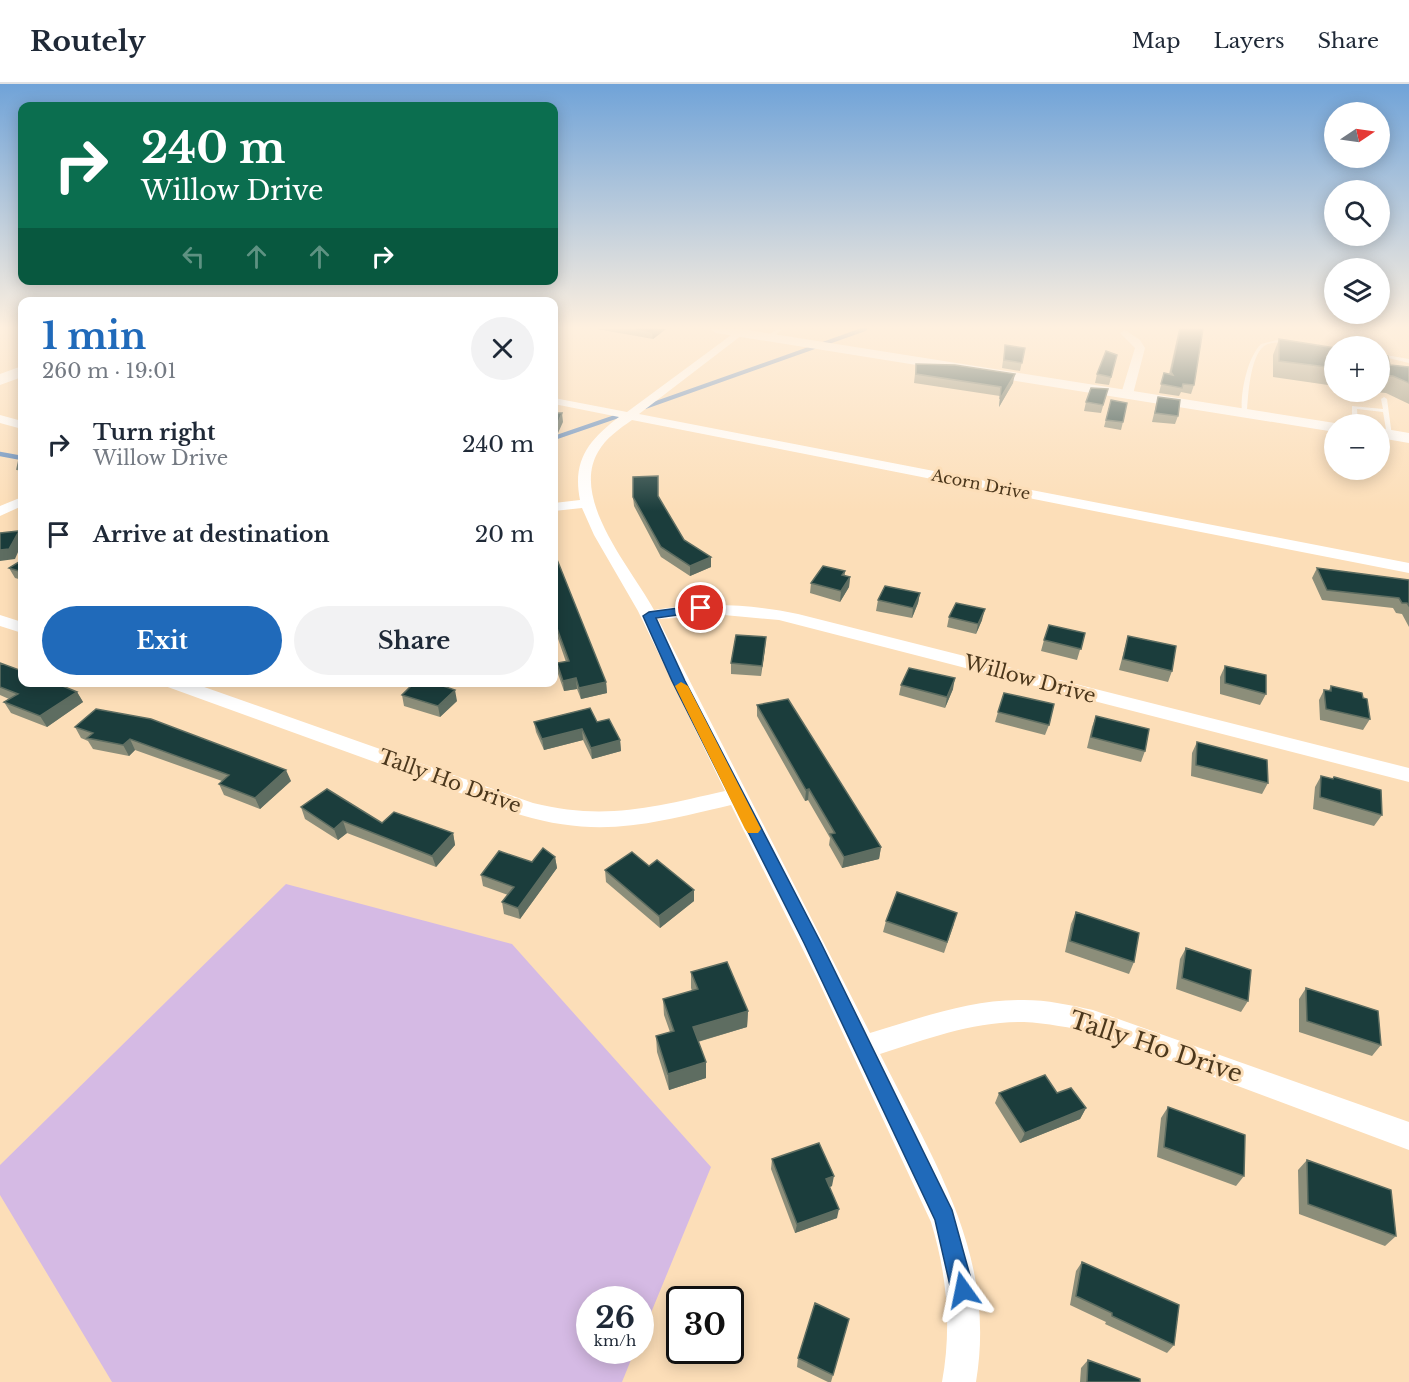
<!DOCTYPE html>
<html lang="en">
<head>
<meta charset="utf-8">
<style>
	:root { --surface:#fff; --page:#f2f2f3; --text:#1f2937; --muted:#747a83; --line:#e0e1e3; --accent:#206aba }
	body { margin:0; font-family:"Libre Baskerville",serif; background:var(--page); color:var(--text); height:100vh; display:flex; flex-direction:column; font-size:22px; white-space:nowrap }
	* { box-sizing:border-box; margin:0 }
	p { font-size:20px; color:var(--muted) }
	.icon { flex:none; width:33px; height:33px; fill:none; stroke:currentColor; stroke-width:2; stroke-linecap:round; stroke-linejoin:round }
	.map { position:relative; flex:1; overflow:hidden }
	.drawer { position:absolute; left:18px; top:213px; width:540px; height:390px; display:flex; flex-direction:column; background:var(--surface); border-radius:12px; box-shadow:0 3px 15px #0003 }
	.drawer>* { flex:none }
	.banner { position:absolute; left:18px; top:18px; width:540px; height:183px; border-radius:12px; box-shadow:0 3px 15px #0003; background:#0b6e4f; color:#fff; overflow:hidden }
	.needle { width:39px; rotate:77deg }
	.controls { position:absolute; left:1324px; top:18px; display:grid; gap:12px }
	.controls a { display:grid; place-items:center; width:66px; height:66px; border-radius:50%; background:var(--surface); box-shadow:0 3px 15px #0003; font-size:30px }
	.speed { position:absolute; left:576px; top:1202px; display:flex; gap:12px; font-size:30px; font-weight:700; text-align:center }
	.speed>* { display:grid; place-content:center; width:78px; height:78px; border-radius:50%; background:var(--surface); box-shadow:0 3px 15px #0003; line-height:1 }
	.speed small { font-size:15px; font-weight:400 }
	.speed .limit { border:3px solid #111; border-radius:9px; background:#fff; color:#111 }
	.pin { position:absolute; display:grid; place-items:center; width:51px; height:51px; color:#fff; margin:-26px; border:3px solid #fff; border-radius:50%; box-shadow:0 2px 6px #0007 }
	.me { position:absolute; width:66px; margin:-33px; rotate:348deg; stroke-linejoin:round; filter:drop-shadow(0 0 4px #0008) }
	.turn { display:flex; align-items:center; gap:21px; height:126px; padding:0 24px; font-size:27px }
	.turn .icon { width:78px; height:78px; stroke-width:2.5 }
	.turn b { display:block; font-size:42px; line-height:51px }
	.lanes { display:flex; align-items:center; height:57px; padding:0 24px; background:#0003; justify-content:center; gap:30px; direction:ltr }
	.lanes .off { opacity:.35 }
	.round { display:grid; place-items:center; flex:none; width:63px; height:63px; border-radius:32px; background:var(--page) }
	.summary { display:flex; align-items:center; justify-content:space-between; height:102px; padding:0 24px }
	h1 { font-size:36px; font-weight:800; line-height:45px; color:var(--accent) }
	.button { display:flex; gap:12px; margin-top:auto; padding:12px 24px }
	.button a { flex:1; height:69px; border-radius:36px; background:var(--accent); color:#fff; font-size:24px; font-weight:800; line-height:69px; text-align:center }
	.button a+a { background:var(--page); color:var(--text) }
	ul { padding:0; list-style:none }
	li { display:flex; align-items:center; gap:18px; height:90px; padding:0 24px }
	li div { flex:1 }
	li b { display:block; font-size:22px }
	li em { font-style:normal }
	header { display:flex; align-items:center; gap:36px; box-sizing:border-box; height:84px; padding:0 30px; background:var(--surface); border-bottom:2px solid var(--line) }
	header strong { font-size:28px }
	nav { display:flex; gap:33px; margin-inline-start:auto; font-size:21px }
	.map>svg:first-child { display:block }
	.green { fill:#d5bae4 }
	.lines { fill:none; stroke-linecap:round; stroke-linejoin:round }
	.stream-far1 { stroke:#5d8ac0; stroke-width:4 }
	.stream { stroke:#5d8ac0; stroke-width:4.5 }
	.service { fill:#fff; fill-rule:evenodd }
	.minor { fill:#fff; fill-rule:evenodd }
	.tertiary { fill:#fff; fill-rule:evenodd }
	.primary { fill:#fff; fill-rule:evenodd }
	.wall { fill:#8c8e7a }
	.shaded-wall { fill:#5e6d61 }
	.building { fill:#1b3d3c; stroke:#5e6d61; stroke-width:1.5 }
	.route { fill:#206aba; stroke:#154579; stroke-width:1.5 }
	.slow { fill:#f59e0b }
	.labels { text-anchor:middle; stroke-width:6; stroke-linejoin:round; paint-order:stroke }
	.far-street-label { font-size:16px; fill:#4b371c; stroke:#fcdeb8 }
	.street-label { font-size:20px; fill:#4b371c; stroke:#fcdeb8 }
	.near-street-label { font-size:24px; fill:#4b371c; stroke:#fcdeb8 }
</style>
</head>
<body>
<header>
<strong>Routely</strong>
<nav><a>Map</a><a>Layers</a><a>Share</a></nav>
</header>
<div class="map">
<svg width="1409" height="1298" viewBox="0 0 1409 1298">
	<rect width="100%" height="100%" fill="#fcdeb8"/>
	<path class="green" d="M286 800 512 860 711 1083 641 1253 640 1215H590V1266H635L622 1298H112L0 1111V1081Z"/>
	<g class="lines">
		<path class="stream-far1" d="M645 323 865 245
			M554 354 624 330"/>
		<path class="stream" d="M0 370 22 374"/>
		<path class="service" d="M777 245H783L770 255H766V253Z
			M1277 256 1288 257 1290 258 1288 259C1281 259 1270 257 1264 262 1250 273 1248 312 1247 328L1242 329C1240 310 1247 274 1261 260Z
			M1380 270 1409 275V279L1380 272Z
			M1384 313 1387 315 1392 352 1387 351 1383 328 1357 325 1358 340H1352V322L1383 325 1381 315Z"/>
		<path class="minor" d="M738 246 743 249 742 251 639 330 1409 479V489L632 336C619 345 606 354 598 368 570 416 632 485 654 526 703 518 750 520 798 530L1409 684V698L779 536 724 531 658 535 870 949C920 934 971 915 1024 916 1047 916 1070 921 1093 926L1409 1038V1066L1093 948C1070 944 1047 939 1024 938 974 937 927 955 880 970 934 1078 997 1172 976 1298H942C952 1243 947 1191 931 1138L817 894 731 721C654 739 601 755 521 731L165 602 162 598H190L533 719C605 737 654 723 725 707L638 527 594 451 582 424 554 427V419L580 416C572 376 589 356 619 333L554 320V314L627 328Z
			M1125 246 1140 256 1145 264 1133 310 1127 314 1121 310 1135 264 1120 249Z
			M0 331 22 337V345L0 339Z
			M22 413V422L0 432V422Z
			M0 531 22 538V549L0 542Z"/>
		<path class="tertiary" d="M710 245H742L1341 340H1335V348L716 249Z
			M1380 344 1409 349V359L1380 354Z"/>
		<path class="primary" d="M22 282V293L0 301V290Z"/>
	</g>
	<path class="wall" d="M597 245H666L653 255Z
		M1179 245H1203L1194 301 1191 310 1181 308 1179 312 1159 309 1164 289 1169 290Z
		M1279 255 1335 264V302L1273 293V271Z
		M1005 261 1025 264 1020 287 1002 284Z
		M1380 270 1390 281 1409 283V320L1386 309 1375 308H1380Z
		M1117 271 1109 301 1095 299 1097 290Z
		M916 280 1013 299 999 323 1000 312 914 299Z
		M1108 305 1101 329 1084 327 1086 318Z
		M1158 313 1178 332 1175 340 1152 338Z
		M1111 316 1123 338 1121 346 1104 343Z
		M658 412 684 456 711 483 690 492 661 473 634 422 633 413Z
		M554 468 606 598 607 609 581 615 577 605 564 607 558 590 557 579 566 578 554 543Z
		M22 476V496L15 494 9 484Z
		M1317 484 1409 496V543L1402 530 1396 529 1393 524 1322 516 1312 494Z
		M845 487V492L850 493 849 503 840 518 810 509 811 499Z
		M920 509 918 519 912 534 876 527 878 516Z
		M949 533 982 536 976 550 947 543Z
		M1085 549 1077 576 1041 567 1044 556Z
		M1128 552 1172 587 1168 598 1119 586 1125 563Z
		M765 564 761 592 731 590V579Z
		M0 579 77 608 83 618 47 643 11 629 4 618 9 615 0 611Z
		M1225 582 1266 610 1260 621 1220 610V593Z
		M901 601 953 605 945 624 899 611Z
		M1331 602 1363 614 1370 635 1363 646 1320 636 1319 616 1324 606H1329Z
		M402 611 457 617 440 633 404 622Z
		M757 621 881 763 879 775 842 784 829 761 830 754 808 716 805 717 757 632Z
		M96 625 291 697 260 725 224 711 219 700 222 697 135 666 129 672 93 665 88 657 81 654 75 643Z
		M998 628 1049 641 1045 651 995 638Z
		M1096 632 1145 667 1141 678 1087 664 1092 643Z
		M534 638H597L620 656 621 667 592 675 583 656 544 666 536 648Z
		M1197 658 1268 699 1262 710 1191 692 1192 669Z
		M1321 692 1332 695 1334 693 1382 731 1374 742 1313 725 1315 703Z
		M301 723 382 739 453 749 455 761 436 783 347 749 338 756 305 735Z
		M555 773 557 784 520 835 504 830 502 818 508 811 483 802 481 791Z
		M649 782 694 806V817L660 844 606 798 605 786Z
		M1076 828 1134 878 1129 890 1065 868 1071 840Z
		M886 837 954 840 944 869 883 848Z
		M1186 864 1248 917 1241 928 1176 905 1180 875Z
		M691 888 748 927 747 943 698 958 706 978V994L669 1006 657 968 656 952 670 948 664 931 663 915 692 907 691 904Z
		M1306 904 1381 961 1372 972 1299 948V915Z
		M999 1009H1057L1086 1024 1080 1035 1020 1059 995 1019Z
		M1168 1023 1244 1092 1236 1102 1157 1073 1161 1034Z
		M772 1075 832 1102 830 1103 837 1134 795 1149 771 1085Z
		M1307 1076 1396 1152 1385 1162 1299 1130 1298 1086Z
		M1082 1178 1174 1261 1167 1269 1105 1240 1106 1238 1070 1221 1076 1187Z
		M849 1235 831 1298H828L797 1283 798 1274Z
		M1088 1276 1140 1298H1080L1081 1284Z"/>
	<path class="shaded-wall" d="M656 245H666L653 255 652 248Z
		M1015 290 1013 299 999 323 1000 315Z
		M562 329 563 338 554 358V349Z
		M22 384V394L17 385Z
		M19 447 22 455V459L15 475 0 477V466Z
		M711 473V483L690 492V482Z
		M850 493 849 503 840 518 841 507Z
		M920 509 918 519 912 534 913 524Z
		M985 525 982 536 976 550 978 540Z
		M766 553 765 564 761 592 762 582Z
		M576 594 577 605 564 607 563 597Z
		M955 594 953 605 945 624 947 613Z
		M606 598 607 609 581 615 579 604Z
		M455 606 457 617 440 633 438 622Z
		M77 608 83 618 47 643 40 632Z
		M582 645 583 656 544 666 542 655Z
		M130 655 135 666 129 672 123 661Z
		M620 656 621 667 592 675 591 664Z
		M286 686 291 697 260 725 255 714Z
		M809 705 808 716 805 717 806 706Z
		M343 737 347 749 338 756 334 745Z
		M453 749 455 761 436 783 432 772Z
		M881 763 879 775 842 784 844 773Z
		M555 773 557 784 520 835 518 824Z
		M694 806V817L660 844 659 832Z
		M748 927 747 943 693 959V943Z
		M706 978V994L669 1006 668 990Z
		M1086 1024 1080 1035 1020 1059 1025 1049Z
		M834 1092 832 1102 824 1105 826 1095Z
		M839 1125 837 1134 795 1149 797 1140Z"/>
	<path class="building" d="M636 245H656L652 248Z
		M1180 245H1203L1194 301 1183 300 1182 304 1161 300 1164 289 1173 291 1171 288Z
		M1279 255 1335 264V284L1279 277Z
		M1005 261 1025 264 1022 279 1004 276Z
		M1106 267 1117 271 1111 293 1097 290Z
		M1380 270 1388 272 1390 281 1409 283V299L1393 292 1380 291Z
		M916 280 955 281 1015 290 1000 315 1001 303 916 290Z
		M1091 304 1108 305 1103 321 1086 318Z
		M1158 313 1180 316 1178 332 1155 329Z
		M1111 316 1127 319 1123 338 1106 336Z
		M554 329H562L554 349Z
		M21 366H22V384L17 385Z
		M658 392V412L684 456 711 473 690 482 661 463 633 413V393Z
		M19 447 9 465 0 466V449Z
		M554 468 606 598 579 604 576 594 563 597 557 579 569 577 554 536Z
		M22 476V488L9 484Z
		M823 482 845 487 842 491 850 493 841 507 811 499Z
		M1317 484 1409 496V522L1407 519H1402L1399 514 1327 506Z
		M885 502 920 509 913 524 878 516Z
		M956 519 985 525 978 540 949 533Z
		M1049 541 1085 549 1081 565 1044 556Z
		M736 551 766 553 762 582 731 579Z
		M1128 552 1176 562 1172 587 1123 575Z
		M0 579 22 587V598H53L77 608 40 632 4 618 18 610 0 603Z
		M1225 582 1266 591V610L1225 599Z
		M909 584 955 594 947 613 901 601Z
		M415 598H431L455 606 438 622 402 611Z
		M1331 602 1362 609 1363 614 1367 615 1370 635 1326 625 1324 606 1331 607Z
		M1004 609 1054 620 1049 641 998 628Z
		M788 615 881 763 844 773 830 750 835 749 809 705 806 706 757 621Z
		M590 624 597 638 609 635 620 656 591 664 582 645 542 655 534 638Z
		M96 625 151 635 286 686 255 714 219 700 229 691 130 655 123 661 87 654 93 649 75 643Z
		M1096 632 1149 645 1145 667 1091 653Z
		M1197 658 1267 676 1268 699 1196 681Z
		M1321 692 1333 695 1334 693 1381 706 1382 731 1320 713Z
		M327 705 382 739 394 728 453 749 432 772 343 737 334 745 301 723Z
		M543 764 555 773 518 824 502 818 514 803 481 791 499 767 532 778Z
		M632 768 649 782 657 776 694 806 659 832 605 786Z
		M897 808 957 829 947 858 886 837Z
		M1076 828 1139 849 1134 878 1070 857Z
		M1186 864 1251 886 1248 917 1182 894Z
		M727 878 748 927 693 943 706 978 668 990 656 952 674 947 663 915 698 905 691 888Z
		M1306 904 1378 927 1381 961 1307 937Z
		M1045 991 1057 1009 1071 1004 1086 1024 1025 1049 999 1009Z
		M1168 1023 1245 1051 1244 1092 1164 1063Z
		M819 1059 834 1092 826 1095 839 1125 797 1140 772 1075Z
		M1307 1076 1391 1106 1396 1152 1308 1120Z
		M1082 1178 1179 1221 1174 1261 1112 1232V1229L1076 1212Z
		M815 1219 849 1235 833 1291 798 1274Z
		M1088 1276 1140 1295V1298H1087Z"/>
	<linearGradient id="sky" x2="0" y2="1"><stop stop-color="#70a3d8"/><stop offset="0.57" stop-color="#fef0df"/><stop offset="1" stop-color="#fef0df" stop-opacity="0"/></linearGradient>
	<rect width="1409" height="427" fill="url(#sky)"/>
	<path class="route" d="M701 521 705 522V527L656 534 685 597 821 859 952 1126 974 1206 971 1214 963 1217 955 1214 951 1206 935 1136 804 859 672 597 643 532 649 528Z"/>
	<path class="slow" d="M681 598 688 602 761 745 758 749H748L745 745 675 602Z"/>
	<g class="labels">
		<g class="far-street-label">
			<text transform="translate(981 400) rotate(11)" y="6">Acorn Drive</text>
		</g>
		<g class="street-label">
			<text transform="translate(1030 595) rotate(15)" y="7">Willow Drive</text>
			<text transform="translate(450 697) rotate(20)" y="7">Tally Ho Drive</text>
		</g>
		<g class="near-street-label">
			<text transform="translate(1156 963) rotate(18)" y="8">Tally Ho Drive</text>
		</g>
	</g>
</svg>
<div class="controls">
<a><svg class="needle" viewBox="-14 -14 28 28"><path d="M0-13l5 13h-10z" fill="#e53935"/><path d="M0 13l5-13h-10z" fill="#747a83"/></svg></a>
<a><svg class="icon" aria-label="search" viewBox="0 0 24 24"><circle cx="10" cy="10" r="6"/><path d="M15 15l6 6"/></svg></a>
<a><svg class="icon" aria-label="layers" viewBox="0 0 24 24"><path d="M12 4l9 5-9 5-9-5zM3 14l9 5 9-5"/></svg></a>
<a>+</a>
<a>−</a>
</div>
<div class="speed"><div>26<small>km/h</small></div><div class="limit">30</div></div>
<div class="pin" style="left:701px;top:524px;background:#d93025"><svg class="icon" aria-label="arrive" viewBox="0 0 24 24"><path d="M6 21V4h12l-3 4 3 4H6"/></svg></div>
<svg class="me" style="left:963px;top:1206px" viewBox="-20 -20 40 40"><path d="M0-17L14 15 0 8-14 15z" fill="#206aba" stroke="#fff" stroke-width="4"/></svg>
<div class="banner">
<div class="turn"><svg class="icon" aria-label="right" viewBox="0 0 24 24"><path d="M7 20v-9h11M14 6l5 5-5 5"/></svg><div><b>240 m</b>Willow Drive</div></div>
<div class="lanes"><svg class="icon off" aria-label="left" viewBox="0 0 24 24"><path d="M17 20v-9H6M10 6l-5 5 5 5"/></svg><svg class="icon off" aria-label="ahead" viewBox="0 0 24 24"><path d="M12 20V5M6 11l6-6 6 6"/></svg><svg class="icon off" aria-label="ahead" viewBox="0 0 24 24"><path d="M12 20V5M6 11l6-6 6 6"/></svg><svg class="icon" aria-label="right" viewBox="0 0 24 24"><path d="M7 20v-9h11M14 6l5 5-5 5"/></svg></div>
</div>
<section class="drawer">
<div class="summary"><div><h1>1 min</h1><p>260 m · 19:01</p></div><a class="round"><svg class="icon" aria-label="close" viewBox="0 0 24 24"><path d="M6 6l12 12M18 6L6 18"/></svg></a></div>
<ul>
<li><svg class="icon" aria-label="right" viewBox="0 0 24 24"><path d="M7 20v-9h11M14 6l5 5-5 5"/></svg><div><b>Turn right</b><p>Willow Drive</p></div><em>240 m</em></li>
<li><svg class="icon" aria-label="arrive" viewBox="0 0 24 24"><path d="M6 21V4h12l-3 4 3 4H6"/></svg><div><b>Arrive at destination</b></div><em>20 m</em></li>
</ul>
<div class="button"><a>Exit</a><a>Share</a></div>
</section>
</div>
</body>
</html>
